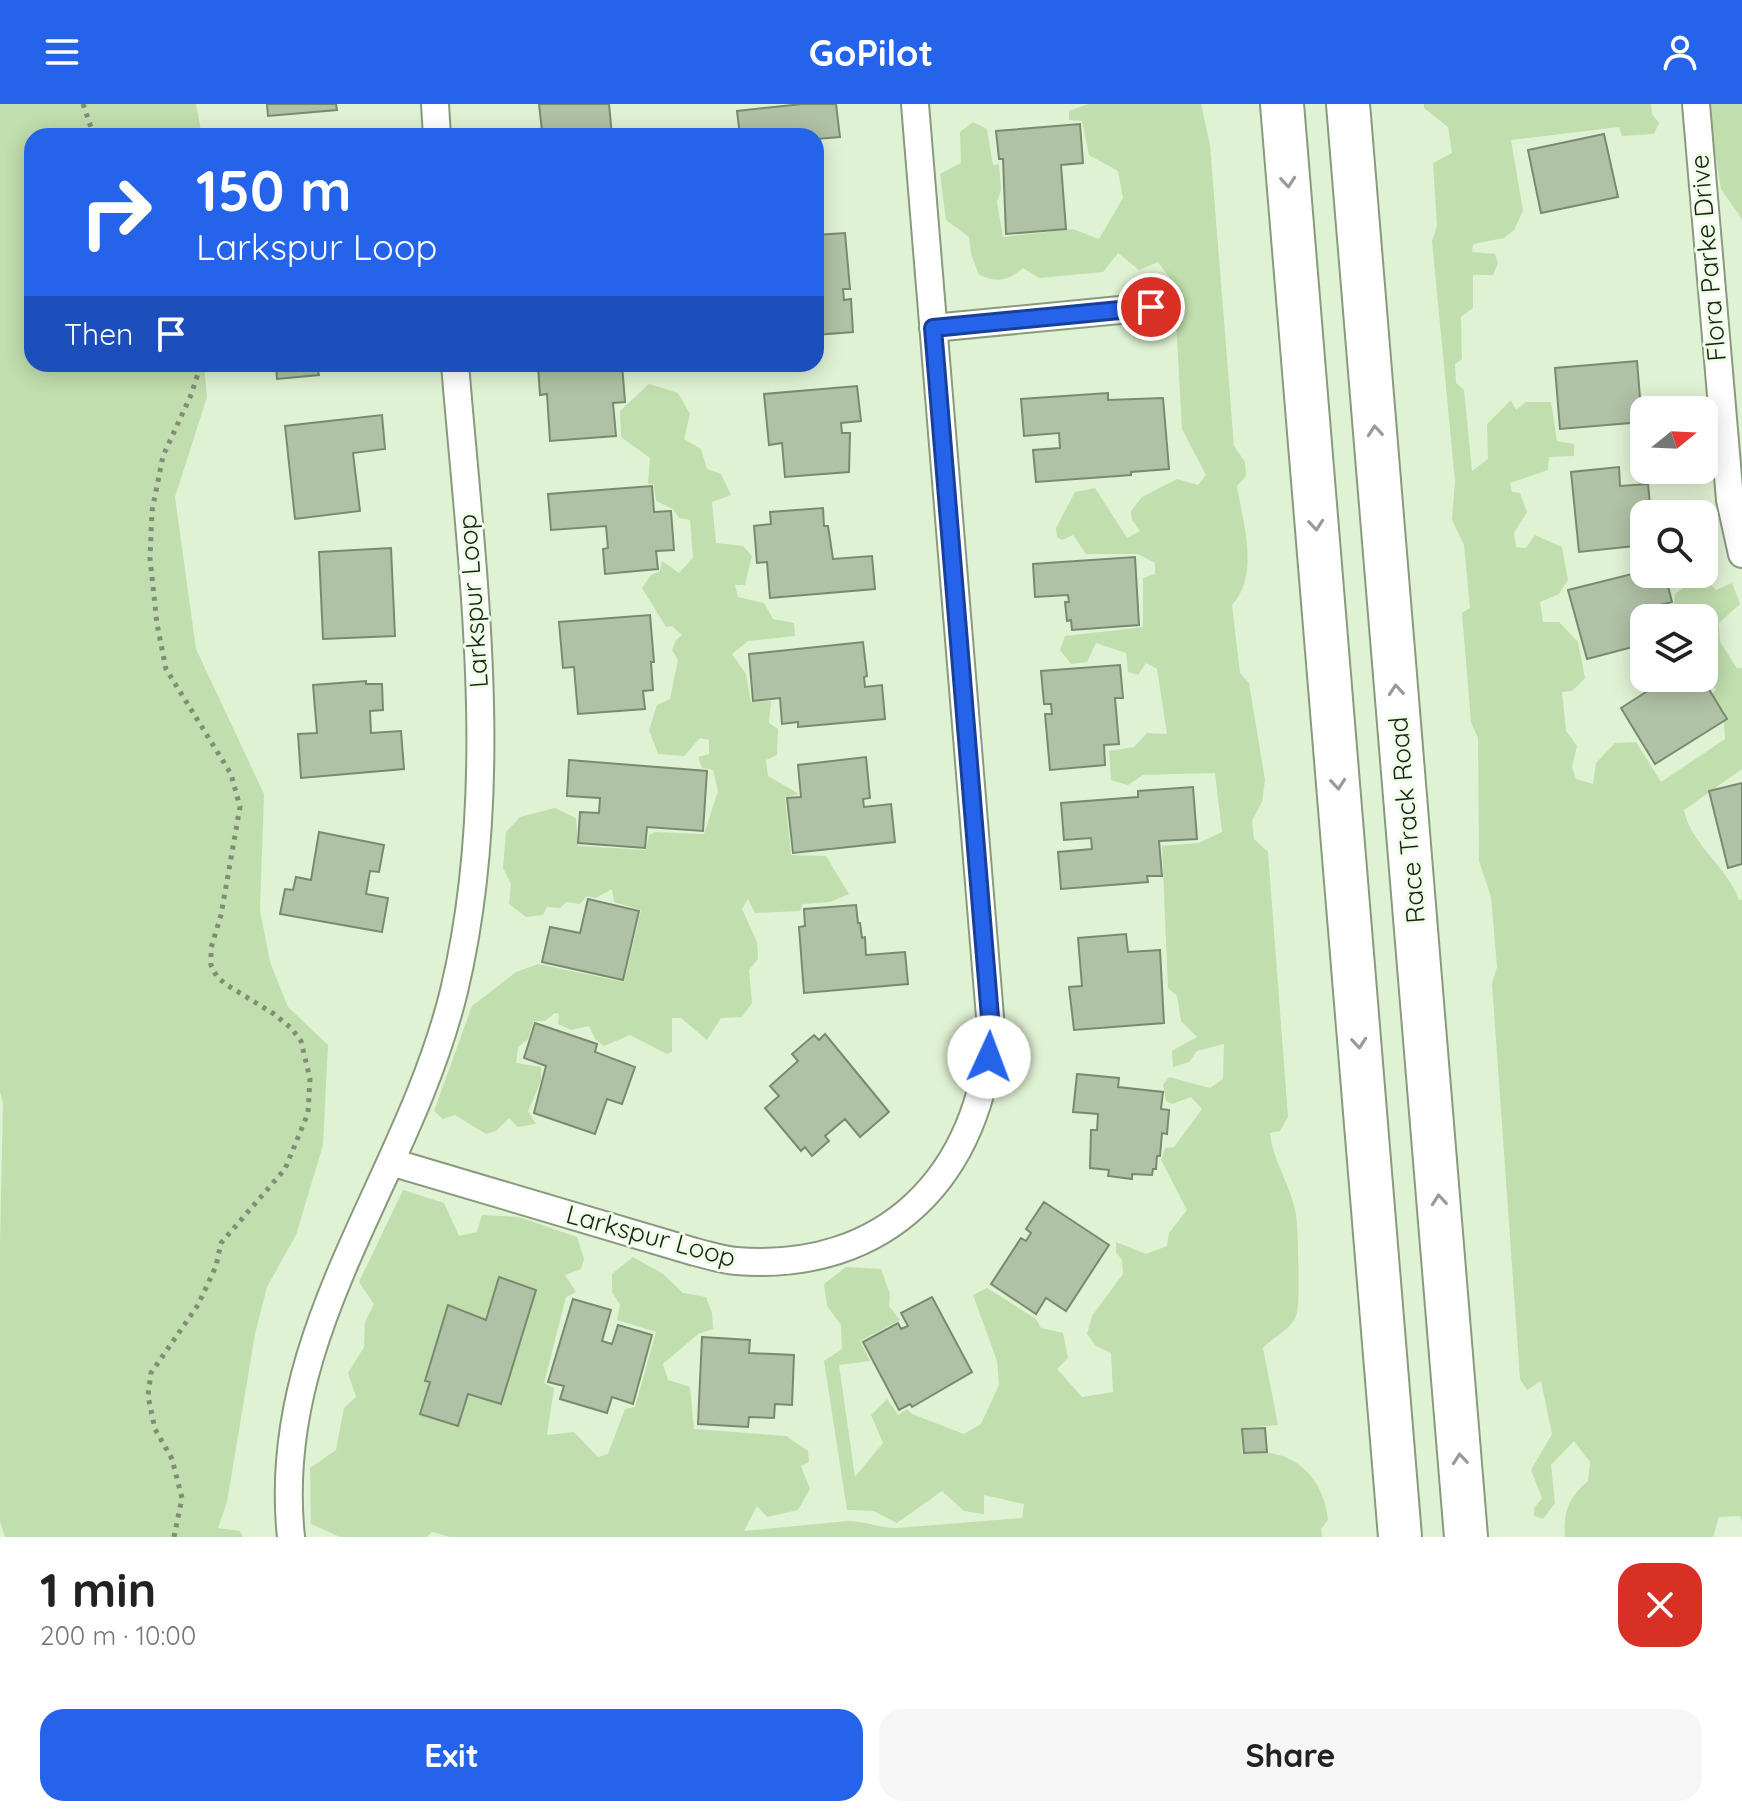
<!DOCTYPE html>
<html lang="en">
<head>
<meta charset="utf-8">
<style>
	:root { --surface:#fff; --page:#f6f6f6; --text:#222; --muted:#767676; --accent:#2563eb }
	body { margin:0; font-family:Quicksand,sans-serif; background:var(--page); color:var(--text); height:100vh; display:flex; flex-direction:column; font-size:30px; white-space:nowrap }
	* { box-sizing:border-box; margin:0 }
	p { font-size:26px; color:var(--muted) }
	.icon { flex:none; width:44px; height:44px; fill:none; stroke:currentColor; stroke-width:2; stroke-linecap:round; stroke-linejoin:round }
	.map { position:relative; height:1433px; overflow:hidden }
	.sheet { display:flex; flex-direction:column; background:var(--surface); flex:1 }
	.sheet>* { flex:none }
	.hud { position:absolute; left:24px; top:24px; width:800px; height:244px; border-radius:24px; box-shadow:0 4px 20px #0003; background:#2563eb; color:#fff; overflow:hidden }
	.needle { width:52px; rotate:72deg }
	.controls { position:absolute; left:1630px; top:292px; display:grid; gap:16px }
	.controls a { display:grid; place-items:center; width:88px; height:88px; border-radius:16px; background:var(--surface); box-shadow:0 4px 20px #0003; font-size:40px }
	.pin { position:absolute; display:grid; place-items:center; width:68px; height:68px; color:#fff; margin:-34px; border:4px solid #fff; border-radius:50%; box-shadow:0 2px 8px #0007 }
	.me { position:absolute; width:88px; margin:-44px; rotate:2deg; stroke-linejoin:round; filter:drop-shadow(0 0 6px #0008) }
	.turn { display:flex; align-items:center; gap:28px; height:168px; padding:0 40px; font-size:36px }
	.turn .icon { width:104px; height:104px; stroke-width:2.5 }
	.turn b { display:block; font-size:56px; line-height:68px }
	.then { display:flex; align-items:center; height:76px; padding:0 40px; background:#0003; gap:16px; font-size:30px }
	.round { display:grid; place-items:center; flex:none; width:84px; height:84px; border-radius:24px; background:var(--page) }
	.overview { display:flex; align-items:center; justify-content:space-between; height:136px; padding:0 40px }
	h1 { font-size:48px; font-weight:700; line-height:60px }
	.action { display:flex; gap:16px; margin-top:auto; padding:16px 40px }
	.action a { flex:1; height:92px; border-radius:24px; background:var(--accent); color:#fff; font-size:32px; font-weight:700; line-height:92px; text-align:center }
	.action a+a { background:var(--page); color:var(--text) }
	header { display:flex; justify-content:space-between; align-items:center; height:104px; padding:0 40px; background:var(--accent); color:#fff; font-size:36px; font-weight:700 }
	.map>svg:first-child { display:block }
	.green { fill:#c1deae }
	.building { fill:#b0c2a5; stroke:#7a8a6f; stroke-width:2 }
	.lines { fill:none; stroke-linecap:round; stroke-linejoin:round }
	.minor-casing { stroke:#899a7e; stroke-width:30 }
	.primary-casing { stroke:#899a7e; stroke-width:46 }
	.path { stroke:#818d78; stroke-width:5; stroke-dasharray:4 6; stroke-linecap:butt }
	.minor { stroke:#fff; stroke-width:26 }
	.primary { stroke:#fff; stroke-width:42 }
	.oneway { stroke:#989b96 }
	.route-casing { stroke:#184099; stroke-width:20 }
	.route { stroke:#2563eb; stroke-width:14 }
	.labels { text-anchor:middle; stroke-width:6; stroke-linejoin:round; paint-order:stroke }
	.street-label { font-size:26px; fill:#1a2116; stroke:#effee6 }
</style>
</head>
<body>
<header><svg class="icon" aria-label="menu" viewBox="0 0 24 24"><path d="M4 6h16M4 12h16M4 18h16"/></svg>GoPilot<svg class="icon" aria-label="person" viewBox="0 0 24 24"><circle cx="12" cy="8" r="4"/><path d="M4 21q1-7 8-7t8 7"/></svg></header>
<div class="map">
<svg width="1742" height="1433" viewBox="0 0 1742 1433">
	<rect width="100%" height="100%" fill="#e0f2d4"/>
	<path class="green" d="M0 0H196L202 32H32V260H204L207 293 175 393 196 545 264 690 260 806 270 858 288 903 328 941 323 1041 296 1131 267 1183 255 1230 227 1398 218 1424 240 1427 243 1433H5L0 1417V1139L3 999 0 988Z
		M1088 0H1201L1210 41 1234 342 1245 358 1246 372 1237 382C1243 419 1260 471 1232 501L1240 569 1249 579 1265 676 1262 698 1252 717 1254 735 1268 748 1288 1013 1280 1027 1270 1029C1273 1057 1291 1082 1296 1110 1298 1121 1300 1201 1297 1209 1293 1225 1273 1233 1263 1244L1278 1321 1241 1324 1242 1350C1252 1350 1265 1348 1275 1350 1307 1357 1325 1385 1328 1416L1321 1425 1322 1433H450L432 1428 427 1433H340L311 1420 310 1364 336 1346 344 1304 356 1293 348 1269 364 1243 365 1218 374 1200 359 1178 403 1086 444 1099 459 1132 477 1128 482 1111 519 1113 577 1133 584 1155 581 1165 565 1171 576 1188 566 1193 544 1279 554 1284 547 1331 574 1328 598 1353 608 1350 625 1305 635 1303 656 1228 617 1216 620 1201 612 1188V1170L633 1153 663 1170 683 1189 706 1193 712 1209 713 1225 698 1230 663 1260 668 1276 690 1283 694 1325 786 1332 808 1347 809 1358 801 1362 810 1385 798 1406 767 1413 757 1402 744 1427 848 1417C865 1417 879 1424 897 1424L1022 1414 1024 1400 984 1391V1410L964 1407 942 1387 897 1419 874 1407 847 1406 824 1257 842 1245 841 1221 827 1202 824 1180 846 1163 881 1165 890 1190 889 1202 900 1216 860 1237 870 1257 839 1261 855 1373 883 1339 871 1311 887 1295 898 1311 907 1305 912 1310 964 1330 981 1320 999 1281 997 1257 973 1191 987 1184 1036 1215 1041 1224 1063 1229 1068 1254 1057 1265 1082 1293 1113 1288 1111 1249 1096 1242 1087 1230 1092 1212 1123 1170 1122 1156 1116 1148V1138L1146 1150 1167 1142 1169 1129 1187 1106 1161 1056 1165 1044 1174 1043 1202 1005 1191 993 1172 1000 1166 997 1163 981 1169 973 1210 984 1223 975 1224 940 1197 947 1189 958 1173 963 1172 947 1197 933 1181 917 1177 892 1168 884 1162 742 1199 739 1222 728 1215 669 1143 671 1128 681 1111 676 1109 647 1134 643 1147 629 1167 630 1157 565 1146 559 1138 571 1128 568 1126 549 1096 539 1087 558 1071 560 1060 546 1065 532 1143 523V474L1155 470V459L1138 450H1086L1073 431 1062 436 1057 433 1056 424 1075 388 1095 384 1127 434 1140 427 1132 416 1131 407 1142 393 1177 375 1198 381 1206 371 1182 325 1174 180 1158 158 1139 166 1118 149 1103 168 1039 174 1023 164C1008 177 998 179 979 171L971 150 969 133 946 116 940 70 961 59 960 28 973 18 987 25 993 61 999 60 1001 86 997 98 1003 133 1073 125 1099 135 1123 94 1118 67 1089 51 1082 17 1069 16V7Z
		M1424 0H1651L1652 10 1659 19 1654 30 1622 32 1619 23 1511 36 1523 107 1514 126 1504 134 1473 140 1472 148 1495 150 1498 159 1493 171H1473V204L1461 213 1462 255 1455 260 1456 279 1464 286 1472 367 1488 355 1487 320 1511 296 1516 306 1526 298H1551L1557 337 1574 340V352L1549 353 1548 366 1510 379 1512 388 1520 389 1527 408 1514 429 1516 443 1526 444 1535 431 1562 443 1568 476 1559 490 1540 498 1543 518H1559L1578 538 1585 574 1572 587 1562 588 1566 627 1577 642 1572 663 1576 675 1593 680 1596 659 1615 639 1636 638 1661 678 1725 635 1723 605 1709 606 1704 597 1716 586 1704 563V514H1670L1673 511 1675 490 1692 477 1709 479 1716 486 1732 479 1740 500 1719 519 1720 538 1737 564H1742V665L1684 706C1691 741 1727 762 1739 796H1742V1418L1740 1412 1719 1413 1713 1433H1565C1563 1408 1569 1393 1588 1377L1590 1358 1574 1337 1551 1361 1555 1399 1543 1415 1534 1412V1404L1542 1394 1531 1366 1552 1330 1541 1277 1527 1286 1520 1275 1492 879 1497 863 1491 793 1479 757 1478 634 1471 618 1462 509 1470 504 1464 441 1452 416 1455 377 1432 137 1437 122 1433 59 1452 49 1448 23 1424 4Z
		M1707 0H1742V115L1721 85Z
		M649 280 678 289 690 310 684 335 701 345 707 365 721 370 731 391 712 398 716 439 743 442 752 452 745 481H735L738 493 764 499 773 515 794 519 795 532 748 537 732 550 746 570 751 598 771 597 769 619 778 625 777 651 766 656 768 672 799 690 785 693 791 751 826 752 849 790 830 798 803 800 800 807 755 809 748 795 742 805 757 838 758 855 749 866 752 899 742 913 721 914 707 936 681 914H672V948L667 950 630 931 604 942 595 935 589 922 571 926 558 920 559 910 555 909 545 917H534L528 935 518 943 516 959 541 963V977L528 1007 536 1020 518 1023 509 1014 496 1027 486 1030 455 1011 443 1015 434 1007 472 902 516 868 538 860 624 878 641 806 614 798 612 785 596 794 587 792 580 800 566 798 560 804 547 803 543 811 526 813 509 800 511 780 503 764 506 728 520 713 555 704 576 714 578 742 646 746 649 731 655 728 704 730 718 687 713 666 702 664 698 653 709 650V636L700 634 684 652 658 650 649 626 657 601 670 595 678 556 672 546 676 536 682 531 672 522 666 523 642 484 651 471 660 467 662 457 679 469 693 454 690 416 679 414 673 405 656 397 654 381 648 379 650 354 621 333 620 307Z"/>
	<path class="building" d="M267 0H336L337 6 268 12Z
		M539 0H609L612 32H534L533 27H542Z
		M802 0H836L840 33 816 35V32H740L737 7Z
		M1080 20 1083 59 1061 61 1066 125 1006 130 1003 55H999L996 27Z
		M1604 30 1618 93 1541 109 1528 46Z
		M845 129 850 185H843L844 196 851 195 853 228 816 231V131Z
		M1637 257 1642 318 1560 325 1555 264Z
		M276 260H375V262L318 267 319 271 277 275Z
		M545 260H622L625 298 613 299 616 332 550 337 547 290 540 291 538 262Z
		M857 282 861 317 841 319 842 329H850L849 368 785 373 782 339 769 341 764 290Z
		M1108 289V296L1163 294 1169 365 1131 368V371L1036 378 1033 346 1060 344 1059 329 1024 332 1021 295Z
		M382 311 385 345 353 349 360 407 295 415 285 322Z
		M1619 363 1620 382 1648 380 1651 410H1644V441L1579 448 1571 368Z
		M652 382 654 408 671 407 674 446 656 447 658 465 605 470 603 445 608 444 606 422 551 426 548 390Z
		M823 404 824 422H828L833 455 872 452 875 485 770 494 767 458 757 459 754 422 771 420 770 408Z
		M391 444 395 532 323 535 319 448Z
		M1135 453 1139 521 1072 526 1071 516 1067 517 1065 498H1069L1068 491 1035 493 1033 460Z
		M1644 467V470H1665L1672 498 1645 505 1647 514H1644V540L1587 555 1568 486Z
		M650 511 654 558H651L653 586 643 587 645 605 578 610 574 563 563 564 559 518Z
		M863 538 867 572 864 573 865 583 882 581 885 615 798 623V618L782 620 780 594 753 597 749 550Z
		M1120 561 1123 594H1115L1119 640 1104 641 1105 661 1050 666 1045 610H1052L1051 600H1044L1041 567Z
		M1668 574H1702L1727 615 1655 660 1621 604Z
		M366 577V580H382L383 606 370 607 371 629 401 627 404 665 301 674 298 630 317 629 313 581Z
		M866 653 870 694 863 695 864 703 891 700 895 738 793 749 787 694 801 693 798 661Z
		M569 656 707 667 703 727 647 723 645 744 578 739 580 708 599 709 600 694 567 692Z
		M1742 679V760L1728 764 1709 687Z
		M1193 683 1197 735 1159 737 1162 772H1147L1148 778 1061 785 1058 748 1092 745 1091 734 1064 736 1061 699 1138 693V687Z
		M319 728 384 741 379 768 370 767 366 790 388 794 382 828 280 810 285 785 293 786 296 773 311 776Z
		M588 795 639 807 623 876 542 858 550 823 580 829Z
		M856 801 858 819H860L862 834 865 833 866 851 905 848 908 880 804 889 799 823 805 822 804 805Z
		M1126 830 1128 848 1160 846 1164 919 1074 926 1069 883 1082 882 1078 834Z
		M535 919 597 940 595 948 635 963 622 1000 607 995 595 1030 534 1009 546 962 524 954Z
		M825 930 889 1008 860 1033 845 1015 825 1032 829 1037 812 1052 805 1043 801 1047 765 1004 779 992 770 982 798 957 792 950 814 931 819 936Z
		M1077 970 1119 974 1118 983 1163 988 1161 1005 1169 1006 1167 1030 1162 1029 1160 1052H1157L1156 1065H1153L1152 1071 1132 1070V1075L1108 1072 1109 1066 1090 1064 1091 1026H1097L1098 1010 1073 1008Z
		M1044 1098 1109 1141 1066 1207 1046 1194 1036 1210 991 1180 1021 1134 1026 1137 1031 1129 1026 1125Z
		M499 1173 536 1186 501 1300 468 1290 458 1322 420 1310 430 1278 425 1277 448 1201 486 1216Z
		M932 1193 972 1268 912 1303 910 1300 899 1306 863 1238 898 1219 901 1225 908 1222 901 1209Z
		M573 1195 611 1206 602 1237 612 1240 618 1221 652 1231 633 1300 612 1293 607 1309 560 1295 564 1282 548 1278Z
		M702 1233 750 1236 749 1249 794 1251 792 1301 775 1300 774 1314 749 1313 748 1323 698 1320Z
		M1265 1324 1267 1348 1244 1349 1242 1325Z"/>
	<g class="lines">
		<g class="minor-casing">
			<path id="minor" d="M435 0 437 32
				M1696 0 1730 396 1742 450
				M933 224 1151 203
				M391 1058 695 1148C708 1151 722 1156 736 1157 887 1169 981 1070 991 925L915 0
				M291 1433C269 1228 408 1076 454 887 503 682 472 468 455 260"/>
		</g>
		<g class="primary-casing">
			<path id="primary" d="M1282 0 1400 1433
				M1348 0 1466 1433"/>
		</g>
		<path class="path" d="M83 0 94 32
			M174 1433 182 1394 172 1355 155 1325 148 1292 151 1269 198 1201 216 1162 221 1139 285 1065 308 1009 310 975 301 937 291 924 274 910 227 881 217 873 211 861V844L221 811 240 703 231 670 166 565 157 520 150 454 152 407 163 352 191 291 201 260"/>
		<use href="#minor" class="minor"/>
		<use href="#primary" class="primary"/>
	</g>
	<defs><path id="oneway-chevron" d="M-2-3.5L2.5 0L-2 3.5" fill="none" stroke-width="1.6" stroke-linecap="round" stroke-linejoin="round" transform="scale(2)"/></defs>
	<g class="oneway">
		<use href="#oneway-chevron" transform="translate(1288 78) rotate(85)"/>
		<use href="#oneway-chevron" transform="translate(1375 327) rotate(-95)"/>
		<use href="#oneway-chevron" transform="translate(1316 421) rotate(85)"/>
		<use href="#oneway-chevron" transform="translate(1396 586) rotate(-95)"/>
		<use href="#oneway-chevron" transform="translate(1338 680) rotate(85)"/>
		<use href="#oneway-chevron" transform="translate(1359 939) rotate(85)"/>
		<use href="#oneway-chevron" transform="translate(1439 1096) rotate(-95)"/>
		<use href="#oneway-chevron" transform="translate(1460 1355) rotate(-95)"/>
	</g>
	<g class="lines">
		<g class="route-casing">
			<path id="route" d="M989 953 991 925 933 224 1151 203"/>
		</g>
		<use href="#route" class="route"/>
	</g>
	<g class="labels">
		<g class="street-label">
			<text transform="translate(1708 154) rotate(-95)" y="9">Flora Parke Drive</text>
			<text transform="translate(473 497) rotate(-94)" y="9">Larkspur Loop</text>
			<text transform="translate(1407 716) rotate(-95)" y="9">Race Track Road</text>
			<text transform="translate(651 1132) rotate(15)" y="9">Larkspur Loop</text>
		</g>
	</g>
</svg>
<div class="controls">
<a><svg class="needle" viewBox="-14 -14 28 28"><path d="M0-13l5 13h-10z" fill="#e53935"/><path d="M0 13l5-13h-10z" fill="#767676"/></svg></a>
<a><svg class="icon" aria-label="search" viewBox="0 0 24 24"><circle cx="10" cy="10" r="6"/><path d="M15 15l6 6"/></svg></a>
<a><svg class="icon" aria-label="layers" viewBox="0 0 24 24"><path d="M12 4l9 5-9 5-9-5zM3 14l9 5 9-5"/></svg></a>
</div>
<div class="pin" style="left:1151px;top:203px;background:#d93025"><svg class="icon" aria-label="arrive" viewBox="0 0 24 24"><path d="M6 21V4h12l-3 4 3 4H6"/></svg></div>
<svg class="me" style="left:989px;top:953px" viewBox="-20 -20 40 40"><circle r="19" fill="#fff"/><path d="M0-13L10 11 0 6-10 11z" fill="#2563eb"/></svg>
<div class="hud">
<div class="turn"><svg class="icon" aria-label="right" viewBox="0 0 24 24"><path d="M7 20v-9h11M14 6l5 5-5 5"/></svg><div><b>150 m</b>Larkspur Loop</div></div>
<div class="then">Then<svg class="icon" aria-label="arrive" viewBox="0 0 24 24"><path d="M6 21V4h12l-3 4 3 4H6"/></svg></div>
</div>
</div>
<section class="sheet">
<div class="overview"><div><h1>1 min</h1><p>200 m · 10:00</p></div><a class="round" style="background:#d93025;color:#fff"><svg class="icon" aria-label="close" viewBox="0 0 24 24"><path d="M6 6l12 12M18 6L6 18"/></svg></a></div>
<div class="action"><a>Exit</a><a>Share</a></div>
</section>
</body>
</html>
